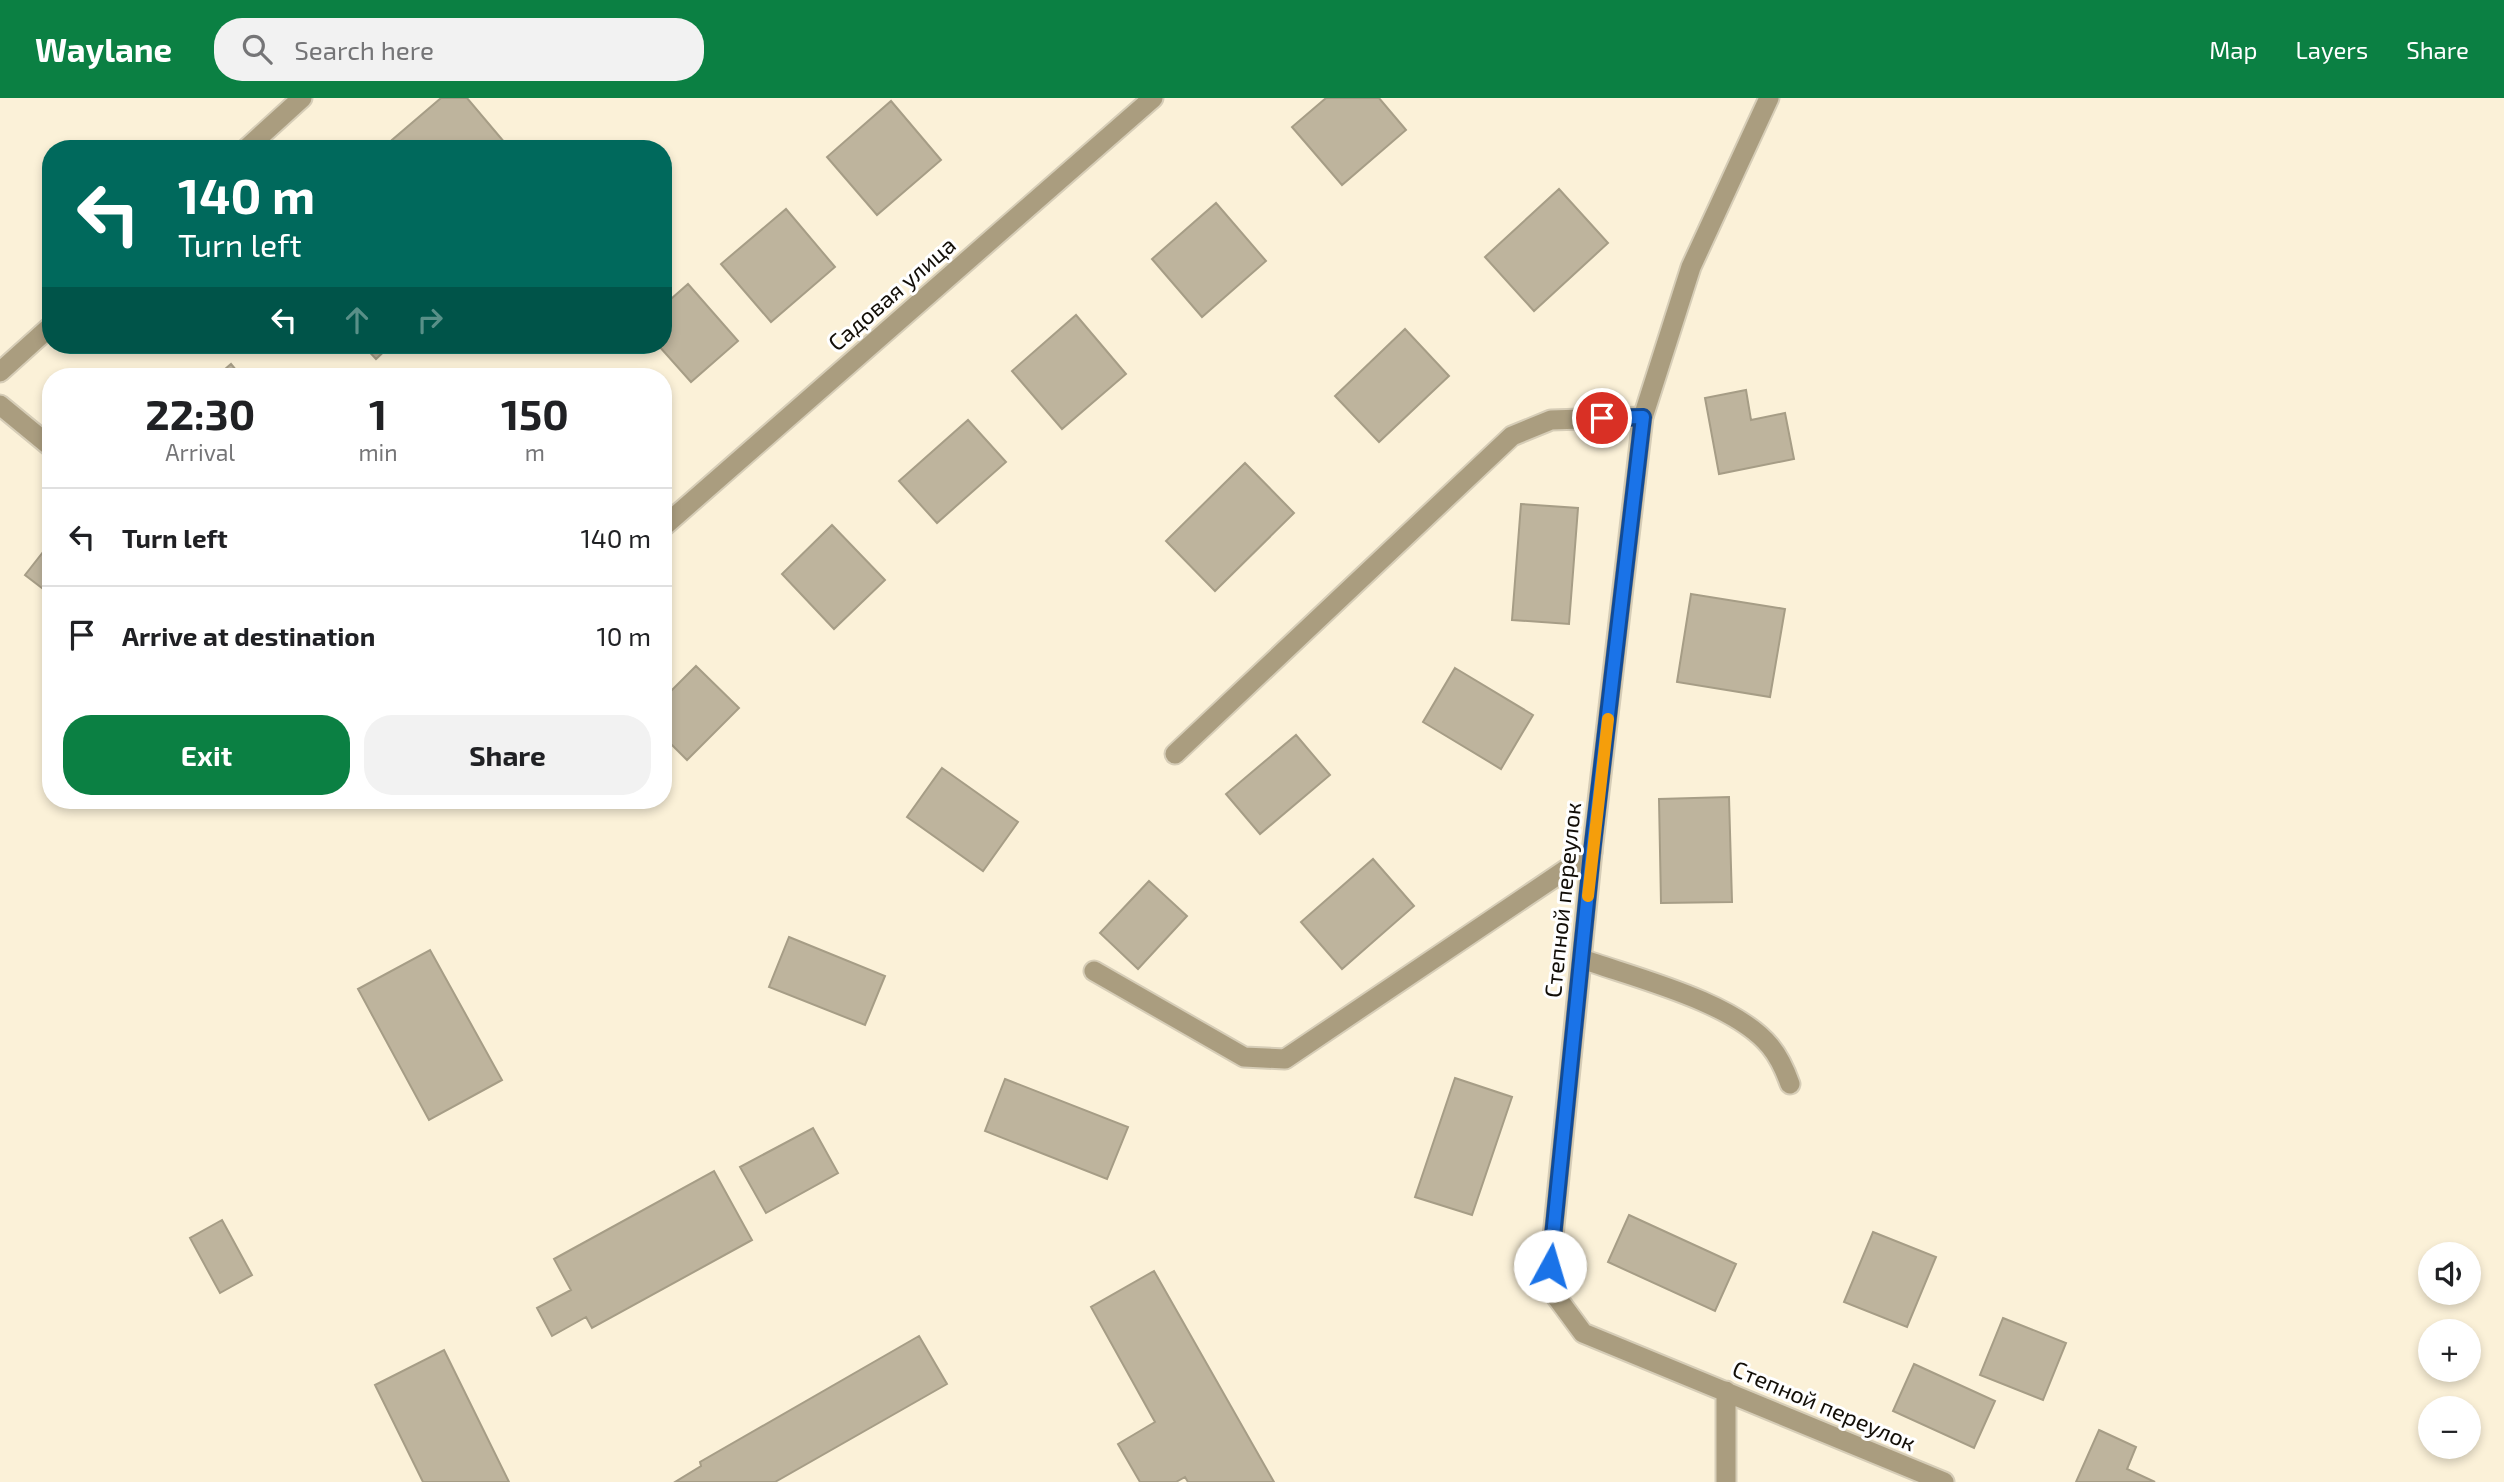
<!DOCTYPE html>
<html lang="en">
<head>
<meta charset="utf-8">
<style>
	:root { --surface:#fff; --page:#f2f2f2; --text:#202124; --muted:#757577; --line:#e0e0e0; --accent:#0b8043 }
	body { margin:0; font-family:"Exo 2",sans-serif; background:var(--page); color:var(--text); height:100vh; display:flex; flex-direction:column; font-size:26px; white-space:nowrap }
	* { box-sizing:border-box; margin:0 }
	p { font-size:23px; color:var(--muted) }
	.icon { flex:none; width:38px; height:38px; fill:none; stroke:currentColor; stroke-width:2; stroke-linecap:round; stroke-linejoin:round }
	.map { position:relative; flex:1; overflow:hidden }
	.sheet { position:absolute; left:42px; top:270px; width:630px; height:441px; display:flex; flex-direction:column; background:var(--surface); border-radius:28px; box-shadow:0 4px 10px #0003 }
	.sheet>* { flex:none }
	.banner { position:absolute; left:42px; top:42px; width:630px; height:214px; border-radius:28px; box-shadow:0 4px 10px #0003; background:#00695c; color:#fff; overflow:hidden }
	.tools { position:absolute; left:2418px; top:1144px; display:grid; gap:14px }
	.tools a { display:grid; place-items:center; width:63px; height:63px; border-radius:50%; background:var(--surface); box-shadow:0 4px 10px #0003; font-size:35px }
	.pin { position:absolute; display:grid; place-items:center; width:60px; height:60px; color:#fff; margin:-30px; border:4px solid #fff; border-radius:50%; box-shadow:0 2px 7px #0007 }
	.me { position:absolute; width:77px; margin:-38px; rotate:6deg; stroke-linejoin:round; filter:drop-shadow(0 0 5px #0008) }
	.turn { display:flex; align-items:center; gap:24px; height:147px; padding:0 21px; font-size:32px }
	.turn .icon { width:91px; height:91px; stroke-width:2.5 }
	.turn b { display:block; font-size:49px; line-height:60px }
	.lanes { display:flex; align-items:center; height:66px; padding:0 21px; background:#0003; justify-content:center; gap:35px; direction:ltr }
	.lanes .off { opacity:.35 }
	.eta { display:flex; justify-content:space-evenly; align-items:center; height:119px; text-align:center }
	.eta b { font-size:42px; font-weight:700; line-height:49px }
	.action { display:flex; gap:14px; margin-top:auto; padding:14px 21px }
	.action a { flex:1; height:80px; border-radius:28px; background:var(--accent); color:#fff; font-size:28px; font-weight:700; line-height:80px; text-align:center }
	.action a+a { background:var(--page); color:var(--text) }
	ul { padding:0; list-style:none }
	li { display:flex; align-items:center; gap:21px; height:98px; padding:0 21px; border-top:2px solid var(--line) }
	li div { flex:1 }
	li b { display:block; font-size:26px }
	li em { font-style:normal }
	header { display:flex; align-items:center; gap:42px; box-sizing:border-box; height:98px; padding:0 35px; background:var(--accent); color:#fff }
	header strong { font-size:33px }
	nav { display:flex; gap:38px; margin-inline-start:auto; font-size:24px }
	.search { width:490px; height:63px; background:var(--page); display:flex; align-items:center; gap:18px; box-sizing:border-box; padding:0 24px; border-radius:28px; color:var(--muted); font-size:26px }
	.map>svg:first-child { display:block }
	.building { fill:#beb49d; stroke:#a69d86; stroke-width:2 }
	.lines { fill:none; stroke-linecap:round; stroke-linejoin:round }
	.service-casing { stroke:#d6cdb7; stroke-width:23 }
	.minor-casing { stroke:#d6cdb7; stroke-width:23 }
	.service { stroke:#aa9d7f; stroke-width:19 }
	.minor { stroke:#aa9d7f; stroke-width:19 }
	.route-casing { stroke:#114b97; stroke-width:18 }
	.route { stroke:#1a73e8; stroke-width:12 }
	.slow { stroke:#f59e0b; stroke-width:12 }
	.labels { text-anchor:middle; stroke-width:6; stroke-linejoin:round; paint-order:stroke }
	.street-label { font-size:23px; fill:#120e07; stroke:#fff }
</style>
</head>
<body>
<header>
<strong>Waylane</strong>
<div class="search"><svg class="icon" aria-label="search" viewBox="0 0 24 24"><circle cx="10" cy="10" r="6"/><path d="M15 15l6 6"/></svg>Search here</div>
<nav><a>Map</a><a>Layers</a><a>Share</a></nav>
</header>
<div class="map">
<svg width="2504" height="1384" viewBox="0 0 2504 1384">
	<rect width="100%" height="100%" fill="#fbf1d8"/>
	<path class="building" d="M441 0H467L505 45 499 51H399L392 42Z
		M1326 0H1379L1406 32 1342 87 1292 29Z
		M891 3 941 62 877 117 827 59Z
		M1559 91 1608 145 1534 213 1485 159Z
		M1216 105 1266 163 1202 219 1152 161Z
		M786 111 835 169 771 224 721 166Z
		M688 186 738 243 691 284 658 247H663V208Z
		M1076 217 1126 276 1062 331 1012 273Z
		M1405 231 1449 278 1379 344 1335 298Z
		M363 247H391L376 261Z
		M231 266 241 278H217Z
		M1746 292 1751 322 1785 315 1794 361 1719 376 1705 300Z
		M968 322 1006 364 937 425 899 383Z
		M1245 365 1294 415 1215 493 1166 443Z
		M1521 406 1578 410 1569 526 1512 522Z
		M832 427 885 482 834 531 782 476Z
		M51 444V497L25 477Z
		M1691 496 1785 511 1770 599 1677 584Z
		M696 568 739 610 687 662 663 638V601Z
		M1455 570 1533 617 1501 671 1423 624Z
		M1296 637 1330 677 1260 736 1226 696Z
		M942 670 1018 724 983 773 907 719Z
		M1729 699 1732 804 1661 805 1659 701Z
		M1373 761 1414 808 1342 871 1301 824Z
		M1149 783 1187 818 1138 871 1100 835Z
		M789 839 885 878 865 927 769 889Z
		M430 852 502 982 429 1022 358 891Z
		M1455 980 1512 999 1472 1117 1415 1099Z
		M1005 981 1128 1029 1107 1081 985 1033Z
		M813 1030 838 1075 766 1115 740 1069Z
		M714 1073 752 1142 592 1230 586 1219 552 1238 537 1210 571 1192 554 1161Z
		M1629 1117 1736 1166 1715 1213 1608 1164Z
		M222 1122 252 1177 220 1195 190 1140Z
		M1873 1134 1936 1159 1907 1229 1844 1204Z
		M1154 1173 1274 1384H1188L1185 1379 1176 1384H1140L1118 1346 1155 1324 1091 1209Z
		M2003 1220 2066 1245 2043 1302 1980 1277Z
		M919 1238 947 1286 775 1384H675L701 1368 700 1364Z
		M444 1252 509 1384H423L375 1287Z
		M1914 1266 1995 1303 1974 1350 1893 1313Z
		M2099 1332 2136 1349 2127 1371 2155 1384H2076Z"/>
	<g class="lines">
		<g class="service-casing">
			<path id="service" d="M1175 656 1512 338 1551 322 1643 319
				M1582 861C1636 880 1734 904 1770 948 1780 960 1785 972 1790 986
				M1094 873 1244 959 1285 961 1592 754"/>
		</g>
		<g class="minor-casing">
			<path id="minor" d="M1769 0 1691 169 1643 319 1592 754 1550 1168 1555 1197 1583 1235 1944 1384
				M246 51 302 0
				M0 274 51 228
				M0 307 51 349
				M663 429 1153 0
				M1726 1293V1384"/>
		</g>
		<use href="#service" class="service"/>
		<use href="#minor" class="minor"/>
	</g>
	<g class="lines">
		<g class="route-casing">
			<path id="route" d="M1550 1168 1592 754 1643 319 1602 320"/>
		</g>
		<use href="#route" class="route"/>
		<path class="slow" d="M1588 798 1608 621"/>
	</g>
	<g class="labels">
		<g class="street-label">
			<text transform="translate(892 196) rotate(-41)" y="8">Садовая улица</text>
			<text transform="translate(1563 802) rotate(-84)" y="8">Степной переулок</text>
			<text transform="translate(1824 1308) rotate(23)" y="8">Степной переулок</text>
		</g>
	</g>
</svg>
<div class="tools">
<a><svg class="icon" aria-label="sound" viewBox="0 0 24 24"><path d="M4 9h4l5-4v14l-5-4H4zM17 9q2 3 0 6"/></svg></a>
<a>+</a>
<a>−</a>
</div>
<div class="pin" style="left:1602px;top:320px;background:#d93025"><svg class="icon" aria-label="arrive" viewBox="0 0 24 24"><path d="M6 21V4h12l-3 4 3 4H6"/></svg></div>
<svg class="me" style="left:1550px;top:1168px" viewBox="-20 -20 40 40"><circle r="19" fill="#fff"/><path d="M0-13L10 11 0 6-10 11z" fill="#1a73e8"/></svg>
<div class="banner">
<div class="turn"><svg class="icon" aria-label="left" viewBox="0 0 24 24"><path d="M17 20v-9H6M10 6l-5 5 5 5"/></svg><div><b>140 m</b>Turn left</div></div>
<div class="lanes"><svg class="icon" aria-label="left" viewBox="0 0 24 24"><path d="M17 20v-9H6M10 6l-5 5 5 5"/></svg><svg class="icon off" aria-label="ahead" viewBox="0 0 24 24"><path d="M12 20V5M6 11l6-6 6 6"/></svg><svg class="icon off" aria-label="right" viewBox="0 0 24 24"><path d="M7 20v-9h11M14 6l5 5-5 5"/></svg></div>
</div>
<section class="sheet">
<div class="eta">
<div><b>22:30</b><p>Arrival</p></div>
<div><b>1</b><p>min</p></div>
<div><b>150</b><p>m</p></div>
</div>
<ul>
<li><svg class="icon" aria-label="left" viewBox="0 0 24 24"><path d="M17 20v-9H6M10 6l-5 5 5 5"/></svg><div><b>Turn left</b></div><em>140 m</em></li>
<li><svg class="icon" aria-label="arrive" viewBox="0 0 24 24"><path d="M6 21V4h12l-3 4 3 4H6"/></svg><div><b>Arrive at destination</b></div><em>10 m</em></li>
</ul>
<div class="action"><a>Exit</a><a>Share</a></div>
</section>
</div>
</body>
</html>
